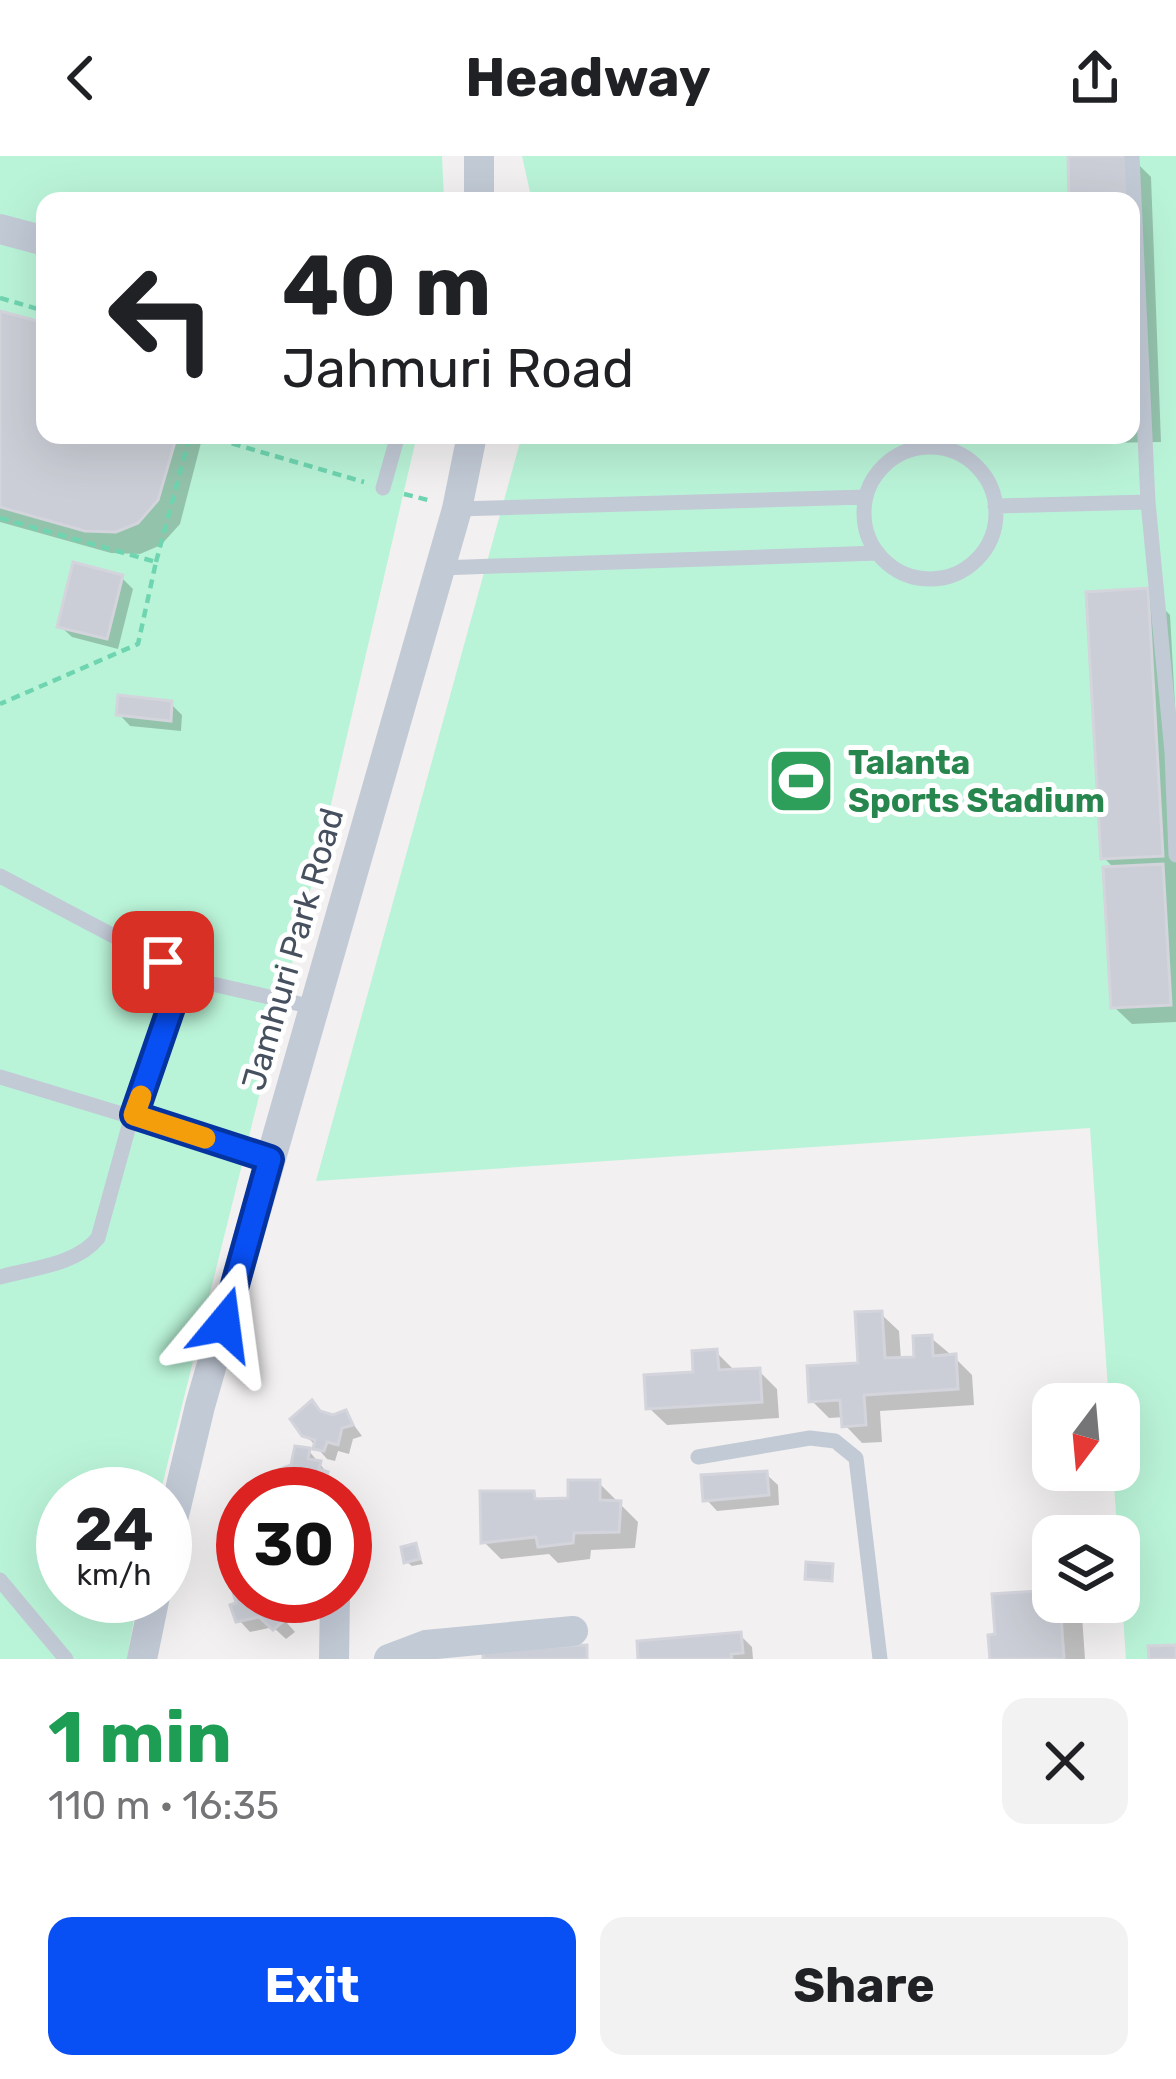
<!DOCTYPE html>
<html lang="en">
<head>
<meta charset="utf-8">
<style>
	:root { --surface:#fff; --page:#f2f2f2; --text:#202124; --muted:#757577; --accent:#084ff4 }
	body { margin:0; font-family:Rubik,sans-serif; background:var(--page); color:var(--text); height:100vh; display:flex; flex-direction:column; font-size:45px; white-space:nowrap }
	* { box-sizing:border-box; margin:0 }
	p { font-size:39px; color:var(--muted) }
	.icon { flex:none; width:66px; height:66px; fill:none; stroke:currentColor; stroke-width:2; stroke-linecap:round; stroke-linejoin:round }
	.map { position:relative; height:1503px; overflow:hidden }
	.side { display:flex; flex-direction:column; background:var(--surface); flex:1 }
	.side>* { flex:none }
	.banner { position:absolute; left:36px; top:36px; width:1104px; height:252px; border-radius:24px; box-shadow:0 12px 48px #0002; background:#fff; color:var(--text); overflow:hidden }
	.needle { width:78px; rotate:196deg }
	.fabs { position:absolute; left:1032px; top:1227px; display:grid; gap:24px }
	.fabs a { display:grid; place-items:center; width:108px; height:108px; border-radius:24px; background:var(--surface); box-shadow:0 12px 48px #0002; font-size:60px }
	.speed { position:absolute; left:36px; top:1311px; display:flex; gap:24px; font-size:60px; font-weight:700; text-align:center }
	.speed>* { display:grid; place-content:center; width:156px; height:156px; border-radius:50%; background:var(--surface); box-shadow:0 12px 48px #0002; line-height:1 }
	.speed small { font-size:30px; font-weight:400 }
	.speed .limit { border:18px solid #d22; background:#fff; color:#111 }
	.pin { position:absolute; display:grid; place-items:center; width:102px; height:102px; color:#fff; margin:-51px; border-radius:24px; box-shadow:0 6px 18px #0006 }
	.me { position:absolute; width:132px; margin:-66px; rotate:16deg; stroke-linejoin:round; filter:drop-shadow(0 0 9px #0008) }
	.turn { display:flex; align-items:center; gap:42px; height:252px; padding:0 48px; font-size:54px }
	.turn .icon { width:156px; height:156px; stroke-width:2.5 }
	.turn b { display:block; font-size:84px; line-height:102px }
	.round { display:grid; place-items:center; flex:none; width:126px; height:126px; border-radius:24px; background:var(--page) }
	.overview { display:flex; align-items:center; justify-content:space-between; height:204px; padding:0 48px }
	h1 { font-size:72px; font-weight:700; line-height:90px; color:#1e9e55 }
	.primary-button { display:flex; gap:24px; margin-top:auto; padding:24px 48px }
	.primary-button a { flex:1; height:138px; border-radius:24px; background:var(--accent); color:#fff; font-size:48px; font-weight:700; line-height:138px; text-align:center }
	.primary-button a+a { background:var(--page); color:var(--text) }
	header { display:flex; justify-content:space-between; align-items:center; height:156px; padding:0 48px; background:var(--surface); font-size:54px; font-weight:700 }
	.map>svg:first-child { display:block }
	.green { fill:#baf4d8 }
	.shadow { fill:#0003 }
	.building { fill:#cbced6; stroke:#d3d4dc; stroke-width:3 }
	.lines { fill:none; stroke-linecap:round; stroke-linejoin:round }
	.path { stroke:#6fd5b0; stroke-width:4.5; stroke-dasharray:9 6; stroke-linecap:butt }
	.service { stroke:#c2cad6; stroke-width:15 }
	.minor { stroke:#c2cad6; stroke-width:30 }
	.route-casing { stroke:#05339f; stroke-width:30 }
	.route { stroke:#084ff4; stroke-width:21 }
	.slow { stroke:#f59e0b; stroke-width:21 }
	.labels { text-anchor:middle; stroke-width:10; stroke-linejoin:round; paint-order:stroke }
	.leisure-label { font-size:33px; font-weight:bold; fill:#27864d; stroke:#fff; text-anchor:start }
	.street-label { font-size:33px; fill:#46505f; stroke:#fff }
</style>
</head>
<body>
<header><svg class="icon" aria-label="back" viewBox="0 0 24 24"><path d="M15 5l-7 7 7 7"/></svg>Headway<svg class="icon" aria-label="share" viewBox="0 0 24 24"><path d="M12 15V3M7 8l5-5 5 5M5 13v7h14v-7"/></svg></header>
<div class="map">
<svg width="1176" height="1503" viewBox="0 0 1176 1503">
	<rect width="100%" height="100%" fill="#f2f0f0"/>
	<path class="green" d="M0 0H442L444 45H45V279H417L322 687 160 1338H63V1440H138L127 1503H0Z
		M522 0H1176V1503H1126L1113 1314H1119V1248H1109L1090 972 316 1025 522 279H1131V45H532Z"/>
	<path class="shadow" d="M1071 0H1130L1151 21 1161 286 1104 287 1095 279H1131V45H1072Z
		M0 158 45 170V279H203L180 368 161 389 140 398 111 397 0 366Z
		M121 421 133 433 118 493 72 481 60 470Z
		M1147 435 1170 459 1176 567V866L1132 868 1114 851 1116 714 1104 702Z
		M171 548 182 559 181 575 130 570 119 558Z
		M881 1158 899 1175 901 1204 917 1203 931 1182 955 1202 972 1219 974 1249 880 1255 882 1286 862 1287 845 1269 844 1261 829 1262 812 1245 861 1210Z
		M716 1196 734 1214 759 1215 777 1233 779 1262 667 1269 649 1252 696 1219Z
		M345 1257 362 1280 353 1283 349 1298 338 1295 335 1305 327 1303 305 1278 322 1259 334 1262Z
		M309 1295 338 1330 335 1338H285Z
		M766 1318 778 1329 779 1349 717 1355 706 1343Z
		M599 1327 638 1366 635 1392 591 1394 590 1403 558 1407 549 1398 501 1403 484 1386 533 1338 541 1346 571 1345Z
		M415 1391 423 1408 412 1410 407 1406Z
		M243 1435V1440H284L292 1453 287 1467 295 1476 286 1483 273 1471 250 1476 239 1464Z
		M1053 1437V1446H1068L1082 1460 1085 1503H993Z
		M740 1479 752 1491 753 1503H642Z"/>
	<path class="building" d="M1068 0H1129L1131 45H1069Z
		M1131 47 1139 264H1131Z
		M0 155 45 167V279H177L158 344 138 367 116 376 85 375 0 351Z
		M73 406 123 419 107 483 57 471Z
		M1148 432 1163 700 1101 703 1086 436Z
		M118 539 172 545 171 565 116 559Z
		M1163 708 1171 849 1111 852 1103 711Z
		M882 1155 885 1202 914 1201 913 1180 932 1179 933 1200 956 1198 958 1233 864 1239 866 1269 842 1271 840 1244 809 1246 807 1210 858 1207 855 1156Z
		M717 1193 719 1214 760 1212 762 1246 646 1253 644 1219 693 1216 692 1195Z
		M312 1244 320 1255 333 1259 346 1254 353 1269 342 1272 338 1289 327 1286 324 1295 313 1293 315 1284 302 1280 290 1263Z
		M295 1290 310 1292 308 1303 321 1305 319 1313 328 1316 322 1334 325 1338H282L278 1329 284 1326 278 1314 291 1309Z
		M767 1315 769 1339 703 1345 701 1319Z
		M568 1324H600V1344L621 1345 619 1376 574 1377 573 1387 538 1391 536 1381 481 1387 480 1335H534L535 1343 568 1342Z
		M416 1387 420 1403 404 1407 401 1391Z
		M806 1406 833 1408 832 1425 805 1423Z
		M243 1432V1440H282L277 1454 286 1463 273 1474 259 1461 236 1466 230 1449 236 1447 233 1436Z
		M1053 1434V1446H1060L1064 1503H990L988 1479 995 1478 992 1438Z
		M741 1476 743 1497 731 1498 732 1503H638L637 1485Z
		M587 1489V1503H483V1494Z
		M1176 1489V1503H1149L1148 1490Z"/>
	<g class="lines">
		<path class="path" d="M0 142 45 155
			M203 279 364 326
			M404 338 428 344
			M0 362 156 406 138 488 0 548
			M156 406 190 279"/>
		<path class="service" d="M1132 0 1148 346 1172 596 1176 699
			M864 357a66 66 0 1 1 132 0a66 66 0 1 1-132 0Z
			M383 332 398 279
			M995 350 1148 346
			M457 353 866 341
			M439 412 878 397
			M0 720 163 806C189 840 147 921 134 959
			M173 819 313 851
			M0 921 270 1003
			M0 1121C32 1112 76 1109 98 1082L132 959
			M698 1301 810 1282 835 1285 856 1302 880 1503
			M0 1424 66 1503"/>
		<path class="minor" d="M479 45V0
			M0 73 45 85
			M165 1397 200 1250 457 353 472 279
			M142 1503 155 1440
			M334 1503 335 1440
			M389 1503 426 1489 573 1475"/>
	</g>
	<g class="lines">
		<g class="route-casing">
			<path id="route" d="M163 806 173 819 174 843 134 959 270 1003 224 1168"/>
		</g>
		<use href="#route" class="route"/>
		<path class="slow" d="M141 940 134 959 205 982"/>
	</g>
	<defs>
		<g id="stadium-square" transform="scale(3.45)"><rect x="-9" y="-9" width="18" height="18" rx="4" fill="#2e9e5b" stroke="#fff"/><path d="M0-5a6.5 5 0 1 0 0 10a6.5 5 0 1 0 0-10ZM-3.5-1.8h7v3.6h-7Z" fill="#fff"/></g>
	</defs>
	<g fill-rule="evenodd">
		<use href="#stadium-square" x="801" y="625"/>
	</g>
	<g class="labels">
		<g class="leisure-label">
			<text x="848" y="618">Talanta<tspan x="848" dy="38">Sports Stadium</tspan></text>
		</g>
		<g class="street-label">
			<text transform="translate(292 793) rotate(-74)" y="12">Jamhuri Park Road</text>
		</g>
	</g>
</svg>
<div class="fabs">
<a><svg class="needle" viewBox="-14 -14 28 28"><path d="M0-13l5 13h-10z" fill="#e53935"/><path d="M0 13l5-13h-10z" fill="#757577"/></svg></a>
<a><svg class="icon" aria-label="layers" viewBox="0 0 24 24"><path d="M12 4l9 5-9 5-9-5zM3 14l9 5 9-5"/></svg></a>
</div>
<div class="speed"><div>24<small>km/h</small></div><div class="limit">30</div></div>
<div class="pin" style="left:163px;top:806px;background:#d93025"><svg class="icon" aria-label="arrive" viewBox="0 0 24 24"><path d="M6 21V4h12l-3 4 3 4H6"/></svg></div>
<svg class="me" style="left:224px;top:1168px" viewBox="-20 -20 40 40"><path d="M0-17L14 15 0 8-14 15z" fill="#084ff4" stroke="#fff" stroke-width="4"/></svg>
<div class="banner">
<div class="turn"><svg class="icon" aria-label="left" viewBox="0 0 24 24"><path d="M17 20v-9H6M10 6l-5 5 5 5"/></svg><div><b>40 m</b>Jahmuri Road</div></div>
</div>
</div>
<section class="side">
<div class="overview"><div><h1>1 min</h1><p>110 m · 16:35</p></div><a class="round"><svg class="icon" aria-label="close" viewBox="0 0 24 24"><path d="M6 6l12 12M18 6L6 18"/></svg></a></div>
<div class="primary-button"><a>Exit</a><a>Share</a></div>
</section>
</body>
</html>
